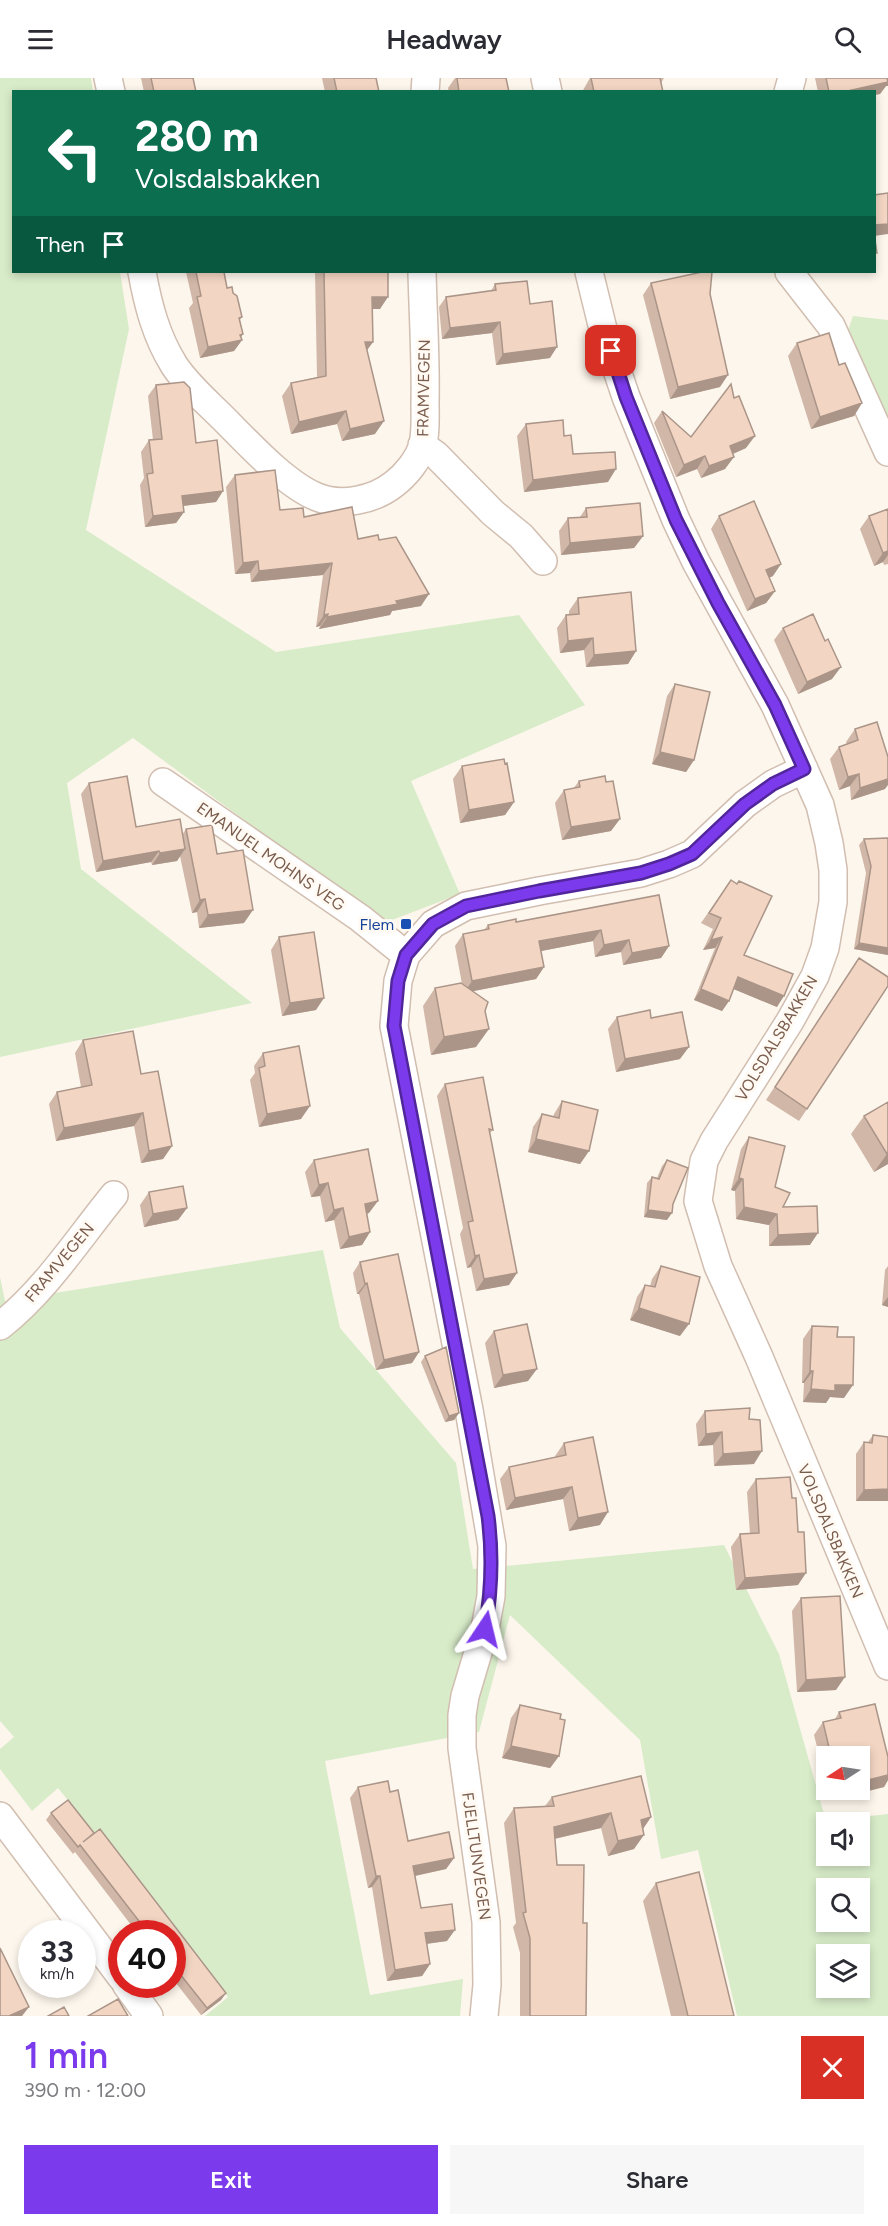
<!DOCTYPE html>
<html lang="en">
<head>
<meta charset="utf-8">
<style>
	:root { --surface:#fff; --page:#f7f7f7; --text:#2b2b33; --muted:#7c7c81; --accent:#7c3aed }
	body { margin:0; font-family:Figtree,sans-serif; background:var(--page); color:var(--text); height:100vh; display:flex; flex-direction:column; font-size:22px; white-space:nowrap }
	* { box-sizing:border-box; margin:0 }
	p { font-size:20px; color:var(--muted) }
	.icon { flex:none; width:33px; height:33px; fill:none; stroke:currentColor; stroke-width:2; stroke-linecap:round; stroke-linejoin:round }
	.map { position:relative; height:1938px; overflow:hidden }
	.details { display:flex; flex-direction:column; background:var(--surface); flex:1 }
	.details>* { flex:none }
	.top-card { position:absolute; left:12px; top:12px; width:864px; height:183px; border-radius:0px; box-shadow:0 3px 9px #0003; background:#0b6e4f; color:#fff; overflow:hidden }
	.needle { width:39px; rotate:258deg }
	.tools { position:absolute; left:816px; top:1668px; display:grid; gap:12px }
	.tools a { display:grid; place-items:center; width:54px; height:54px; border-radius:0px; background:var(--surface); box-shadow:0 3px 9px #0003; font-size:30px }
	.speed { position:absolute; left:18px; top:1842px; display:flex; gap:12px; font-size:30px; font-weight:700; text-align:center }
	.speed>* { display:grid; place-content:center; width:78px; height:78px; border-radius:50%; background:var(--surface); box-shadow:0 3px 9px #0003; line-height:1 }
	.speed small { font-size:15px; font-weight:400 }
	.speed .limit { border:9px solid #d22; background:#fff; color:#111 }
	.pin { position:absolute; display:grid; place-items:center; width:51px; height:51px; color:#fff; margin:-26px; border-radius:12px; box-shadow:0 3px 9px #0006 }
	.me { position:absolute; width:66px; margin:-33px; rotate:10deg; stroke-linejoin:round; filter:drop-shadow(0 0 4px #0008) }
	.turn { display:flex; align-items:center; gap:21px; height:126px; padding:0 24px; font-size:27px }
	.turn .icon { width:78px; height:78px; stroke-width:2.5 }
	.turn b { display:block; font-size:42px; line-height:51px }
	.then { display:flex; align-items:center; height:57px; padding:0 24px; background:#0003; gap:12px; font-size:22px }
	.round { display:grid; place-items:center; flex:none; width:63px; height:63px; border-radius:0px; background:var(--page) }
	.head { display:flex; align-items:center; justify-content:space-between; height:102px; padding:0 24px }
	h1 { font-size:36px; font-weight:600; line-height:45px; color:var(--accent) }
	.button { display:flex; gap:12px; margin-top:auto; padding:12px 24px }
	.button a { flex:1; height:69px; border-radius:0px; background:var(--accent); color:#fff; font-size:24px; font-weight:600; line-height:69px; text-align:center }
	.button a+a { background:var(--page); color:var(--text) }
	header { display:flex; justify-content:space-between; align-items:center; height:78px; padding:0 24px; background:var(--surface); font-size:27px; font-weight:600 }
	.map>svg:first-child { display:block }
	.green { fill:#d8ecc9; fill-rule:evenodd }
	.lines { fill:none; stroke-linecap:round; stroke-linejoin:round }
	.minor-casing { stroke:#d1beb0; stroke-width:30 }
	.minor { stroke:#fff; stroke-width:27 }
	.wall { fill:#d1b7a8 }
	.shaded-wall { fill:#aa9588 }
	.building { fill:#f3d5c3; stroke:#aa9588; stroke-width:1.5 }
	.route-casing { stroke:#51269a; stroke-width:15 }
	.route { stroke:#7c3aed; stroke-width:10 }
	.transit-dot { fill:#1a4fb4; stroke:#fffaf3; stroke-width:2 }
	.labels { text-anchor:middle; stroke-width:6; stroke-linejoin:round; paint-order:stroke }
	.street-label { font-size:16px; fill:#7a5c4d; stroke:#fffaf3 }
	.transit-label { font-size:16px; fill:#164399; stroke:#fffaf3; text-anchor:end }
</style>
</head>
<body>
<header><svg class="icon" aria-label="menu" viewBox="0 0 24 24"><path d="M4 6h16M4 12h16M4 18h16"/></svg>Headway<svg class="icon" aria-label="search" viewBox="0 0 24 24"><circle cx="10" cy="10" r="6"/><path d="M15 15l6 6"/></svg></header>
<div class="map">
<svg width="888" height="1938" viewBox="0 0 888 1938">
	<rect width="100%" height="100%" fill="#fdf6ec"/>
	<path class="green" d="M0 0H91L93 13 14 14V194H120L129 251 86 452 276 574 519 537 585 627 411 703 460 816 384 845 133 660 67 705 81 791 252 925 0 979Z
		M853 238 888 242V355L846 258Z
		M323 1172 340 1250 456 1385 473 1491 724 1467 779 1576 826 1743 888 1736V1938H737L698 1772 661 1781 640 1662 510 1537 479 1654 325 1683 370 1917 463 1901 460 1938H205L228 1919 58 1710 32 1733 0 1691V1671L14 1659 0 1643V1199L5 1223ZM826 1744H860V1778H826ZM826 1810H860V1844H826ZM826 1876H860V1910H826Z"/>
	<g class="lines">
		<g class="minor-casing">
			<path id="minor" d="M108 0 111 14
				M545 0 548 14
				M425 14 426 0
				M788 14 792 0
				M142 194C148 227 156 258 174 287 187 307 207 324 223 340 248 365 285 406 317 419 341 429 374 422 394 406 406 397 419 381 423 366 426 353 425 338 425 325 426 281 423 237 422 194
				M589 194 603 251 626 319 676 442 696 484 775 627 820 727 829 765 833 792V824L825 870 815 898 790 943 714 1063 704 1083 698 1123 718 1188 759 1279 888 1588
				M789 194 831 248 888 374
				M422 367 436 377 493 435 521 458 543 483
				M163 704 360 840 406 877
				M0 1248C45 1213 78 1161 114 1117
				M0 1738 122 1900
				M126 1906 149 1938
				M484 1938 487 1907 486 1844 462 1670V1637L465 1618 485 1551 491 1518 492 1468 469 1332 394 948 398 903 406 877 433 846 466 828 539 813 641 795 669 786 692 776 745 726 773 706 804 691"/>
		</g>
		<use href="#minor" class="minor"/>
	</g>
	<path class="wall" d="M141 0H193L196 14H144Z
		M322 0H376L379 14H325Z
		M455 0H506L509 14H449L448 10Z
		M590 0H664L661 5 663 14H582Z
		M815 0H888L886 8 880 16 874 17V14H818Z
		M186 194H224L227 210 233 215 242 239 240 242 243 256 241 259 242 262 234 273 200 280 189 230 193 225Z
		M315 194H388L380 231H372L373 264 367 272 375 356 342 363 337 346 291 356 282 318 291 305 317 299Z
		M651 205 720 309 670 321 643 217Z
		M495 206 530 226 550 280 496 287 492 255 442 261 439 229 446 219 491 213Z
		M797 265 839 287 862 325 854 338 811 351 788 278Z
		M156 307 196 365 223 413 216 424 183 428 184 434 176 445 145 449 140 407 144 400 141 374 149 362H153L148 318Z
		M662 333 691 359 746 370 733 376 725 391 701 400 697 391 676 399 654 345Z
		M526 346 573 376 608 404 524 414 517 358Z
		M235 397 280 432 304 439 358 461 379 462 421 528 392 533 390 537 319 551 320 548 316 549 323 497 251 504 250 495 235 496 226 409Z
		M586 430 643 458 634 470 561 477 559 453 568 440 580 439Z
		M888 431V486L884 487 883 484 874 488 860 451 869 438Z
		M719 438 773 498 769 500 775 513 766 525 747 533 711 451Z
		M578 520 636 573 628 586 586 589 584 572 560 575 557 550 566 537H569V533Z
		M783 550 825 563 832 601 798 616 774 562Z
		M675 606 694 682 686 694 652 686 667 618Z
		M855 651 885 711 851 722 850 708 839 712 830 681 839 669 847 666 846 664Z
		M462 688 514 724 505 737 460 745 453 701Z
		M579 703 611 753 562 762 555 725 564 712 573 711Z
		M89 705 136 749 182 757 186 751 217 776 244 845 199 850 197 834 192 835 180 778 177 783 152 787 151 784 96 794 81 716Z
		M888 760V877L854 871 866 795 859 767 864 761Z
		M731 802 744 877 777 929 734 911 729 923 722 933 694 922 715 870 703 872 713 851 701 845Z
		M659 817 669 868 661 880 623 887 621 874 595 879 593 863 541 873 544 889 536 901 472 913 485 933 476 969 431 977 423 928 435 910 462 906 455 868 463 856 484 852 488 847 516 844Z
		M279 859 316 932 282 938 271 872Z
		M859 880 807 1031 799 1043 766 1022Z
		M617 939 651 940 680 981 616 994 608 951Z
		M83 962 141 996 172 1068 163 1081 141 1085 134 1048 56 1063 49 1026 57 1014 81 1009 75 975Z
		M263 975 301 1041 259 1049 250 1002 255 995 254 988Z
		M445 1006 493 1052 490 1055 509 1207 476 1213 471 1189 467 1190 460 1156 463 1150 437 1018Z
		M562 1023 589 1073 580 1086 528 1074 533 1049 542 1036 553 1039 554 1036Z
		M888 1024V1086L874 1094 851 1056 864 1038Z
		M749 1059 775 1109 783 1129 810 1167 769 1168V1147L736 1141 735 1113 731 1112 741 1071Z
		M314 1082 369 1135 367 1136 370 1154 362 1167 340 1171 334 1142 325 1144 320 1118 311 1119 305 1094Z
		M667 1082V1142L644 1139 647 1105 652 1099 657 1100 662 1088Z
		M149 1114 187 1130 178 1142 144 1149 140 1127Z
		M360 1184 419 1274 412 1285 376 1292 359 1216H357L353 1195Z
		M661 1188 680 1258 630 1242 637 1219 645 1207 650 1208 652 1201Z
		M888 1188V1229L882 1227 885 1192Z
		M812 1248 837 1259 844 1320 830 1319 826 1325 803 1324 804 1305H802L803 1261Z
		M494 1253 528 1303 494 1310 485 1265Z
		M425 1278 459 1335 454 1342 445 1344 421 1284Z
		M705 1333 749 1341 754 1386 714 1388 713 1367 698 1368 696 1346Z
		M873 1357 888 1359V1423H856V1376L864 1364H868Z
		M564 1365 600 1447 569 1453 563 1421 506 1432 500 1401 509 1389 555 1379V1378Z
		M756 1401 792 1420 798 1507 736 1512 731 1469 740 1456H750L747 1414Z
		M801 1520 836 1612 797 1614 792 1533Z
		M520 1627 560 1641 559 1678 550 1690 502 1680 511 1640Z
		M839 1634 888 1679V1702L884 1709 848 1718 846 1712H860V1678H826V1699L825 1700 814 1657 823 1644 835 1641Z
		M358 1709 390 1714 408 1763 454 1780 446 1791 415 1798 421 1830 447 1863 427 1866 430 1886 422 1898 387 1903 372 1809 368 1810 350 1720Z
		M552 1719 651 1739 643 1750 634 1771 608 1778 601 1750 555 1761 557 1787 583 1845 586 1938H520V1875L513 1849 516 1845 504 1745 514 1730 545 1728Z
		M68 1722 94 1755 92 1757 100 1751 226 1915 221 1922 201 1937 172 1900V1856H138L75 1774 73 1776 46 1742 51 1735Z
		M656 1805 734 1938H671L643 1823Z"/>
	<path class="shaded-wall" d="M884 0H888V8H886L880 16 874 17V14H843Z
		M888 146V156L874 158V147Z
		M372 219H388L380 231H364Z
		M500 244 492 255 442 261 450 250Z
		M243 256 238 263 242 262 234 273 200 280 208 269Z
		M365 264H373L364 276Z
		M557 269 550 280 496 287 503 276Z
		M728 297 720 309 670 321 678 309Z
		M862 325 854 338 811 351 820 339Z
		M346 333 337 346 291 356 299 344Z
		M384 343 375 356 342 363 350 351Z
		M755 358 746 370 721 381 730 368Z
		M705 378 697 391 676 399 684 387Z
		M734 379 725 391 701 400 709 388Z
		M616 391 608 404 524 414 533 402Z
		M223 413 216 424 174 429 182 418Z
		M184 434 176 445 145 449 153 438Z
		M643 458 634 470 561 477 570 465Z
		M888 473V477L883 484 874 488 883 475Z
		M258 483 250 495 235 496 243 485Z
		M332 485 323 497 251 504 259 493Z
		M781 486 773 498 757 505 766 492Z
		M775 513 766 525 747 533 755 521Z
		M429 516 421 528 392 533 390 537 319 551 327 539 396 523Z
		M328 536 320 548 316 549 324 537Z
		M593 560 584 572 560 575 568 563Z
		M636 573 628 586 586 589 594 577Z
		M841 589 832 601 798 616 807 604Z
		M660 674 694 682 686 694 652 686Z
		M859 696 850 708 839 712 848 699Z
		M888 701V707L885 711 851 722 860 710Z
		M514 724 505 737 460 745 469 732Z
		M620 741 611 753 562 762 571 749Z
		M185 771 177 783 152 787 160 775Z
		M159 773 151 784 96 794 103 783Z
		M205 821 197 834 192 835 200 822Z
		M253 832 244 845 199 850 208 837Z
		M601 852 593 863 531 875 539 863Z
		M722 859 715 870 703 872 711 862Z
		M629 862 621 874 595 879 604 867Z
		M859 865 888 870V877L854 871Z
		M669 868 661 880 623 887 632 875Z
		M544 889 536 901 464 915 472 903Z
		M738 899 784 918 777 929 731 910Z
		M701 911 729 923 722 933 694 922Z
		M324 920 316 932 282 938 290 925Z
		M489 951 476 969 431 977 444 959Z
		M689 969 680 981 616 994 625 981Z
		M310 1028 301 1041 259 1049 267 1036Z
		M143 1035 134 1048 56 1063 64 1050Z
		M536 1061 589 1073 580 1086 528 1074Z
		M172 1068 163 1081 141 1085 149 1073Z
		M888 1075V1086L874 1094 887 1076Z
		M739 1100 743 1101 735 1113 731 1112Z
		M328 1105 320 1118 311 1119 319 1107Z
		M378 1123 369 1135 356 1138 365 1126Z
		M744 1129 777 1136 769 1147 736 1141Z
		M187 1130 178 1142 144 1149 153 1136Z
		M343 1130 334 1142 325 1144 334 1132Z
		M648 1132 672 1135 667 1142 644 1139Z
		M370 1154 362 1167 340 1171 349 1159Z
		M818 1155 810 1167 769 1168 778 1157Z
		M479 1177 471 1189 467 1190 475 1178Z
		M517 1195 509 1207 476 1213 484 1201Z
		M367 1205 359 1216H357L365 1206Z
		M888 1219V1229L882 1227Z
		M639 1230 689 1246 680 1258 630 1242Z
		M419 1274 412 1285 376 1292 384 1282Z
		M537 1291 528 1303 494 1310 503 1297Z
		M810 1293H813L804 1305H802Z
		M835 1307H853L844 1320 830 1319 826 1325 803 1324 811 1311Z
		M459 1335 454 1342 445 1344 449 1338Z
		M722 1354 713 1367 698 1368 706 1356Z
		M762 1373 754 1386 714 1388 723 1376Z
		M572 1409 563 1421 506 1432 515 1420Z
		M888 1411V1423H856L864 1412Z
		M608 1434 600 1447 569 1453 578 1440Z
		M806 1495 798 1507 736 1512 745 1500Z
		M845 1599 836 1612 797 1614 806 1602Z
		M511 1668 559 1678 550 1690 502 1680Z
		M888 1697V1702L884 1709 848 1718 852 1712H860V1704Z
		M611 1735 601 1750 544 1763 554 1749Z
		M651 1739 641 1754V1742Z
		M644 1757 634 1771 608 1778 618 1763Z
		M454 1780 446 1791 405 1800 413 1788Z
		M376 1798H380L372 1809 368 1810Z
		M455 1852 447 1863 417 1867 425 1855Z
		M430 1886 422 1898 387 1903 395 1892Z
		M226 1915 221 1922 201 1937 207 1930Z
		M29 1929 22 1938H9Z"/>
	<path class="building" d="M151 0H193L196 14H154Z
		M334 0H376L379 14H337Z
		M457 0H506L509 14H459Z
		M591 0H660L663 14H594Z
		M826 0H887L888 4 843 14H829Z
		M888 115V146L874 147V117Z
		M874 155 877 175H874Z
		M196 194H224L227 210 232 209 233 215 237 218 242 239 239 240 243 256 240 257 242 262 208 269 197 219 201 218Z
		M324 194H388V219H372L373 264H365L384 343 350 351 346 333 299 344 291 305 326 298Z
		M702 194H712L710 216 728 297 678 309 651 205Z
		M527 203 530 226 552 223 557 269 503 276 500 244 450 250 446 219 496 212 495 206Z
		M829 255 839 287 845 285 862 325 820 339 797 265Z
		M184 304 190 310 196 365 217 362 223 413 182 418 184 434 153 438 147 396 153 395 149 362 162 361 156 307Z
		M731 306 734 320 739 318 755 358 730 368 734 379 709 388 705 378 684 387 662 333 691 359Z
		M563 342 564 358 571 357 573 376 615 374 616 391 533 402 526 346Z
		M275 392 280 432 303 430 304 439 352 429 358 461 378 457 379 462 396 459 429 516 396 523 398 526 327 539 328 536 324 537 332 485 259 493 258 483 243 485 235 397Z
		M754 423 781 486 766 492 775 513 755 521 719 438Z
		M640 425 643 458 570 465 568 440 587 439 586 430Z
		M888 431V473L883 475 869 438Z
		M631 514 636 573 594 577 593 560 568 563 566 537 579 536 578 520Z
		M813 536 825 563 828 561 841 589 807 604 783 550Z
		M675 606 710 614 694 682 660 674Z
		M877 644 888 679V701L860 710 859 696 848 699 839 669 858 662 855 651Z
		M504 681 505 686 507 685 514 724 469 732 462 688Z
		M127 698 136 749 180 741 185 771 160 775 159 773 103 783 89 705Z
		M605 698 606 704 613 703 620 741 571 749 564 712 580 709 579 703Z
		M212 747 217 776 243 772 253 832 208 837 205 821 200 822 186 751Z
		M888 760V870L859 865 871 788 864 761Z
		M731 802 737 806 739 803 772 818 744 877 793 896 784 918 738 899 729 923 701 911 722 859 711 862 721 840 709 835Z
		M659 817 669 868 632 875 629 862 604 867 601 852 539 863 544 889 472 903 463 856 489 851 488 847 516 841V844Z
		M314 854 324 920 290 925 279 859Z
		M859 880 888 899V908L807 1031 775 1009Z
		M461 905 488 924 485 933 489 951 444 959 435 910Z
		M650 932 651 940 682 934 689 969 625 981 617 939Z
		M133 953 141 996 158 993 172 1068 149 1073 143 1035 64 1050 57 1014 92 1007 83 962Z
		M299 968 310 1028 267 1036 259 990 265 988 263 975Z
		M483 999 493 1052 489 1051 517 1195 484 1201 479 1177 475 1178 468 1144 473 1143 445 1006Z
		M562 1023 598 1032 589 1073 536 1061 542 1036 559 1040Z
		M888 1024V1075L887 1076 864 1038Z
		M749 1059 785 1068 775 1109 790 1115 783 1129 817 1128 818 1155 778 1157 777 1136 744 1129 743 1101 739 1100Z
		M368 1071 378 1123 365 1126 370 1154 349 1159 343 1130 334 1132 328 1105 319 1107 314 1082Z
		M667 1082 688 1090 673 1126 672 1135 648 1132 652 1099 659 1101Z
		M183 1108 187 1130 153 1136 149 1114Z
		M398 1176 419 1274 384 1282 367 1205 365 1206 360 1184Z
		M661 1188 700 1199 689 1246 639 1230 645 1207 655 1209Z
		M527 1246 537 1291 503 1297 494 1253Z
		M812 1248 838 1249 837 1259H854L853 1307H835V1313L811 1311 813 1293H810Z
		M446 1269 459 1335 449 1338 425 1278Z
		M750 1330 749 1341 760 1342 762 1373 723 1376 722 1354 706 1356 705 1333Z
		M873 1357 888 1359V1411L864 1412V1364L872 1365Z
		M593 1359 608 1434 578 1440 572 1409 515 1420 509 1389 566 1377 564 1365Z
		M790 1399 792 1420H796L798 1454H804L806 1495 745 1500 740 1456 759 1455 756 1401Z
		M840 1518 845 1599 806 1602 801 1520Z
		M875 1626 888 1679V1697L860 1704V1678H831L823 1644 841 1640 839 1634Z
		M520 1627 561 1636 560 1641 565 1642 559 1678 511 1668Z
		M641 1698 651 1739 641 1742 644 1757 618 1763 611 1735 554 1749 557 1787H584L583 1845H587L586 1938H530V1860L523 1835 526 1834 514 1730 554 1728 552 1719Z
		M388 1703 390 1714 398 1712 408 1763 449 1754 454 1780 413 1788 421 1830 452 1826 455 1852 425 1855 430 1886 395 1892 380 1798H376L358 1709Z
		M68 1722 94 1755 83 1764 100 1751 226 1915 207 1930 172 1886V1856H149L80 1767 78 1769 51 1735Z
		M699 1794 734 1938H688L656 1805Z
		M0 1870 29 1929 9 1938H0Z
		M118 1921 128 1938H88Z
		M64 1929 69 1938H48Z"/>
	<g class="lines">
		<g class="route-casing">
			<path id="route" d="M485 1551C492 1512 493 1477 488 1438L394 948 398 903 406 877 433 846 466 828 539 813 641 795 669 786 692 776 745 726 773 706 804 691 775 627 718 525 676 442 626 319 611 273"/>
		</g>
		<use href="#route" class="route"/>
	</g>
	<rect class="transit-dot" x="400" y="840" width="12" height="12" rx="3"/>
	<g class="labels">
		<g class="street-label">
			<text transform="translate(423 310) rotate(-89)" y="6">FRAMVEGEN</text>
			<text transform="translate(271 778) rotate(35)" y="6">EMANUEL MOHNS VEG</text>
			<text transform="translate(776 960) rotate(-59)" y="6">VOLSDALSBAKKEN</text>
			<text transform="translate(59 1184) rotate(-50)" y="6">FRAMVEGEN</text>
			<text transform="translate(831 1453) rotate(67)" y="6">VOLSDALSBAKKEN</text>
			<text transform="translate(477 1778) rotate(82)" y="6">FJELLTUNVEGEN</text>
		</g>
		<g class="transit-label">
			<text x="394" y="852">Flem</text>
		</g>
	</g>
</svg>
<div class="tools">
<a><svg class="needle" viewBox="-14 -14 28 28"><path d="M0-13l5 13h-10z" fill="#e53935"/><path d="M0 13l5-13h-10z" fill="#7c7c81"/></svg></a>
<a><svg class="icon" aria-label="sound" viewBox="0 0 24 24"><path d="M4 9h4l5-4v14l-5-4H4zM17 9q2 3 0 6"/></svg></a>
<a><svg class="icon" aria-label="search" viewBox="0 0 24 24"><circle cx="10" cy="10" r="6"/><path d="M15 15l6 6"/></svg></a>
<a><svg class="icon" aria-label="layers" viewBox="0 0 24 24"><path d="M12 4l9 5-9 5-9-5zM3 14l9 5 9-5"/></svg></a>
</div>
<div class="speed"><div>33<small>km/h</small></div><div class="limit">40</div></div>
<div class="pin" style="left:611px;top:273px;background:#d93025"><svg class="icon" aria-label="arrive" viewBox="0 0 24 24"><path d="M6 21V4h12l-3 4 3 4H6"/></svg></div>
<svg class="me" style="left:485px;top:1551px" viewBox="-20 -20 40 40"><path d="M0-17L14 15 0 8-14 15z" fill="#7c3aed" stroke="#fff" stroke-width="4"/></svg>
<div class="top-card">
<div class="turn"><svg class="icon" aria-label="left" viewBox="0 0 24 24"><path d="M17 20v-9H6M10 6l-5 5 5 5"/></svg><div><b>280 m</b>Volsdalsbakken</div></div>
<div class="then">Then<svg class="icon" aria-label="arrive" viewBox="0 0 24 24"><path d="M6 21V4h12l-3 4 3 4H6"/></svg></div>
</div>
</div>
<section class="details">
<div class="head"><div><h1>1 min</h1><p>390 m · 12:00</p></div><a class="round" style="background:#d93025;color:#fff"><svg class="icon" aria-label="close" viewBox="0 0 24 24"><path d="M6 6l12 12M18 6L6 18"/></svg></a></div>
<div class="button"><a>Exit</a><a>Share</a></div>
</section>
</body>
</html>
